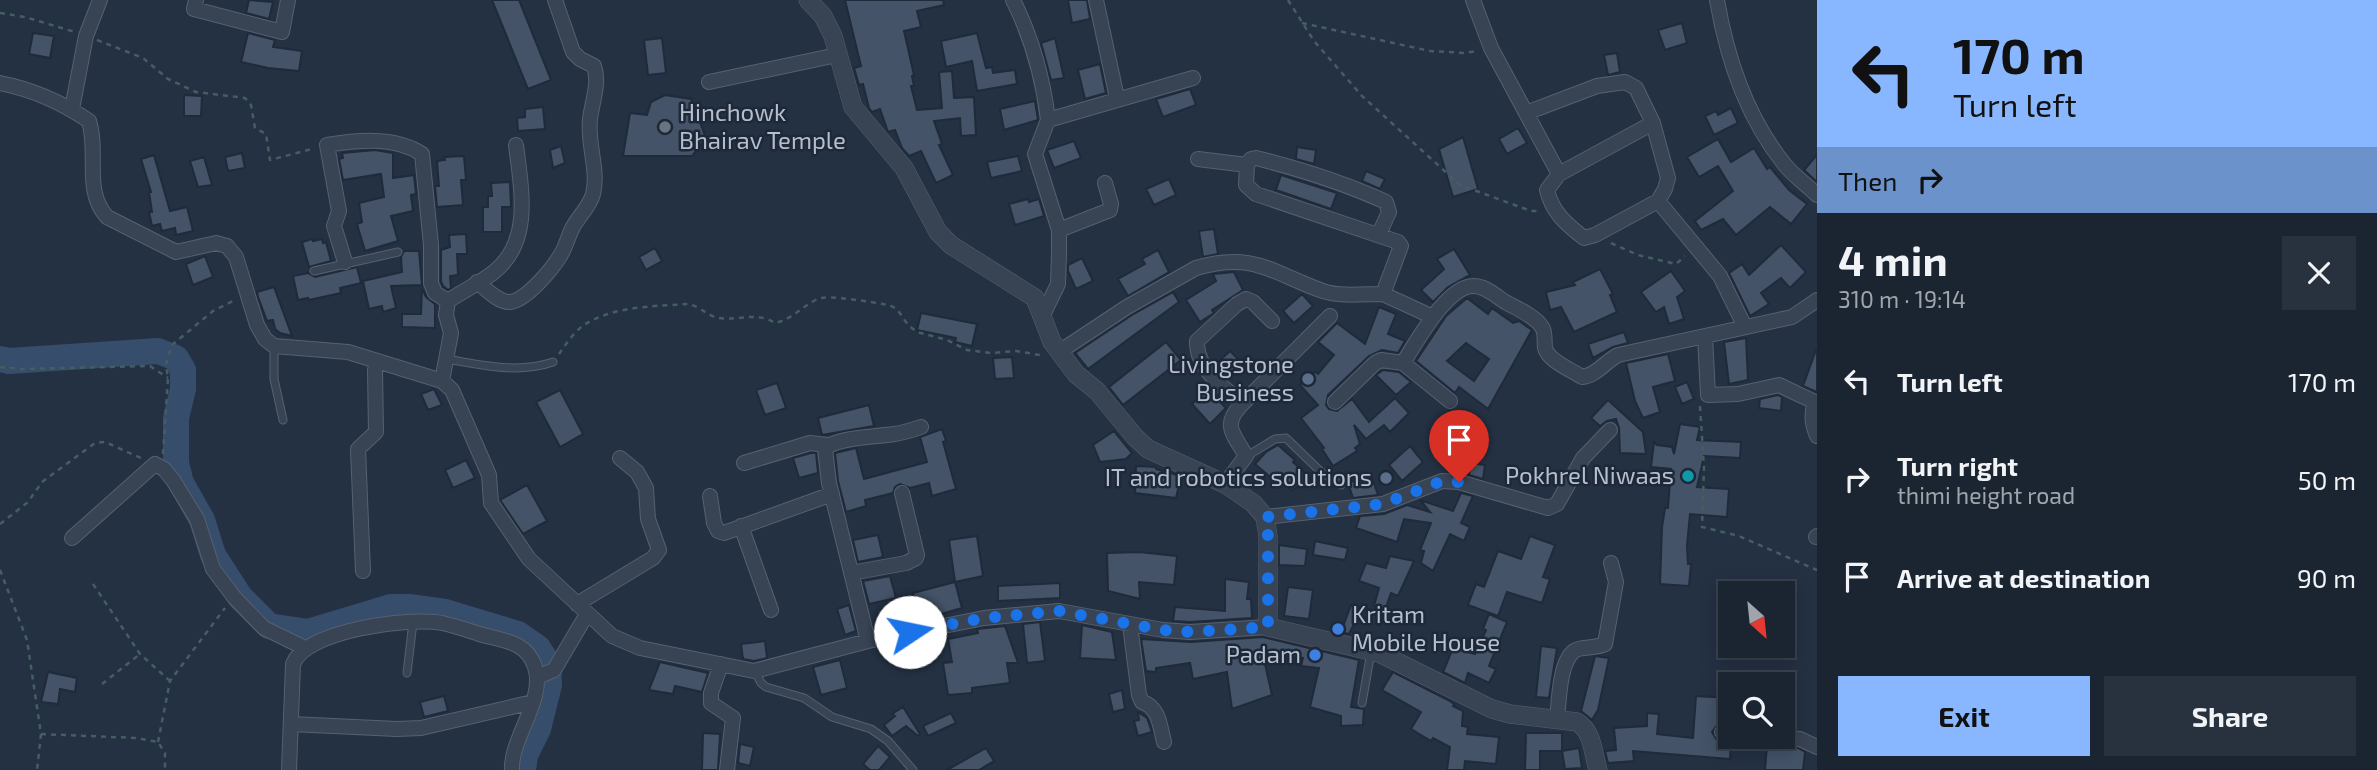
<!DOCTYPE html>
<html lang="en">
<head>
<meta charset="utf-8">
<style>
	:root { --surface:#1b2532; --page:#28313e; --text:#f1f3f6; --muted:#a0a5ac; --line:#39424d; --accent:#88b7ff }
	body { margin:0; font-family:"Exo 2",sans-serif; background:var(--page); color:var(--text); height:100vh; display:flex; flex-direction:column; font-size:26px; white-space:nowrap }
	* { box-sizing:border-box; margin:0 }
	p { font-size:23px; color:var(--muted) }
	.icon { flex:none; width:38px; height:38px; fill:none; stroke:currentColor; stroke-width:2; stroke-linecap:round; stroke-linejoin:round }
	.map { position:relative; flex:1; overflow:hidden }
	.side { display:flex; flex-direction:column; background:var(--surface); width:560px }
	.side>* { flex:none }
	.banner { background:#88b7ff; color:#111; overflow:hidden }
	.needle { width:46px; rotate:153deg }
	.buttons { position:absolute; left:1718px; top:581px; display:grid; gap:14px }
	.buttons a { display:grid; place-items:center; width:77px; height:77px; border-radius:0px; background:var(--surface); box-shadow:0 4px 18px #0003,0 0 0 2px var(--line); font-size:35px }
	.pin { position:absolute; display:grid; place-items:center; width:60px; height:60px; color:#fff; margin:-72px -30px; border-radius:50% 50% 50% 0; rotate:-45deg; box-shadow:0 0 7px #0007 }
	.pin .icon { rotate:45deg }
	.me { position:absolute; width:77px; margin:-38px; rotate:79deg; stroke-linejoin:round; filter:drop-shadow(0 0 5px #0008) }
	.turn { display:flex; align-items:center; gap:24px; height:147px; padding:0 21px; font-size:32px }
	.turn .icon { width:91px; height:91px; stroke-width:2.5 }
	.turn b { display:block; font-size:49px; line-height:60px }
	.then { display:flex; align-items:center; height:66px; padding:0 21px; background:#0003; gap:14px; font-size:26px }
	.round { display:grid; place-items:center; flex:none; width:74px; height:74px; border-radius:0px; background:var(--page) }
	.headline { display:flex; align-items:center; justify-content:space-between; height:119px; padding:0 21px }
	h1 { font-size:42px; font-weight:700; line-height:52px }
	.action { display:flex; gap:14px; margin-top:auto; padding:14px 21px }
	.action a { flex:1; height:80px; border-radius:0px; background:var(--accent); color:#111; font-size:28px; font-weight:700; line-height:80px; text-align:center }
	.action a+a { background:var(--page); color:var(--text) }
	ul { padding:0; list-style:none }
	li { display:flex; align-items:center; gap:21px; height:98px; padding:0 21px }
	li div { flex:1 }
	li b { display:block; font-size:26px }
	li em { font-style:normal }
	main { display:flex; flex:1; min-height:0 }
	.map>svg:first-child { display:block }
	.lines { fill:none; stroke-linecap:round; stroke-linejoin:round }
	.river { stroke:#364d6c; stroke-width:26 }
	.building { fill:#445368; stroke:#1f2a3a; stroke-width:2; fill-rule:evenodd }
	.service-casing { stroke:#566170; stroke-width:9 }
	.minor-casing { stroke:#566170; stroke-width:16 }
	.tertiary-casing { stroke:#566170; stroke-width:19 }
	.path { stroke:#445e61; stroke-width:2.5; stroke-dasharray:5 5; stroke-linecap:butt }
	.service { stroke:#384353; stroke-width:7 }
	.minor { stroke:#384353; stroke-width:14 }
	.tertiary { stroke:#384353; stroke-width:18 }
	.route { stroke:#1a73e8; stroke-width:12; stroke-dasharray:0 21.6 }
	.worship-dot { fill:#6b7280; stroke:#1d2838; stroke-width:2.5 }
	.service-dot { fill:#5c6f8a; stroke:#1d2838; stroke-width:2.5 }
	.culture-dot { fill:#0f9aa8; stroke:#1d2838; stroke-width:2.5 }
	.shop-dot { fill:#3f7fe0; stroke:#1d2838; stroke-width:2.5 }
	.labels { text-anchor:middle; stroke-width:5; stroke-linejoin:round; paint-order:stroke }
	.poi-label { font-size:24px; fill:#b5becd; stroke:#1d2838; text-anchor:end }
</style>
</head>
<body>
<main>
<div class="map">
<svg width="1817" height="770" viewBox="0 0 1817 770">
	<rect width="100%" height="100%" fill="#243143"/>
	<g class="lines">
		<path class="river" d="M0 359 9 361 158 351 176 358 183 370V389L176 418V463L181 483 202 520 213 555 240 597 269 626 308 632 391 607H409L445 612 518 634 538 648 548 664 549 685 538 729 525 755 523 770"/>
	</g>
	<path class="building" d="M249 0 273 2 269 19 246 13Z
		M492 0H519L551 80 528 89Z
		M845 0H943L944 5 917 11 921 27 904 31 914 75 912 76 914 86H911L917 110 942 108 939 72 952 71 954 98 974 97 976 135 961 136 960 118 934 121 942 144 939 145 953 175 936 183 921 151 909 156 902 148 895 130 888 132 880 109 872 112 869 108 863 84 859 85 854 68 861 66Z
		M1068 0H1087L1090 19 1072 23Z
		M1682 23 1687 43 1665 50 1658 30Z
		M33 33 54 36 50 58 29 54Z
		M248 33 275 40 273 47 302 51 299 71 268 68 241 62Z
		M977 33 986 68 992 67 993 73 1015 70 1017 84 977 91 972 61 946 67 941 41Z
		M662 38 666 73 648 75 644 40Z
		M1055 38 1064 78 1051 80 1041 43Z
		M1617 53 1620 72 1608 75 1604 55Z
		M1100 64 1106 93 1085 99 1078 70Z
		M1190 89 1196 105 1163 117 1156 99Z
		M184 95 202 96 201 116H184Z
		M665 95 691 99 706 138 692 156H623L630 113 647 115 651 102Z
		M1035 101 1038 120 1004 130 1000 109Z
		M543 107 545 129 518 131 517 118 525 117V109Z
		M1731 108 1738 123 1714 135 1705 116 1716 111 1718 115Z
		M1518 128 1527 143 1507 154 1499 139Z
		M1463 137 1478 189 1453 197 1439 149Z
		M1718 139 1731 162 1754 148 1767 169 1770 167 1789 190 1807 204 1791 224 1770 207 1736 235 1723 219 1701 230 1695 221 1733 191 1718 166 1699 177 1687 157Z
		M1074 141 1081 158 1054 168 1047 150Z
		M561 146 565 163 553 168 550 150Z
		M1297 147 1316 150 1314 164 1296 159Z
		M375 150 393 153V178L414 175 416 194 411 195 413 211 391 216 398 241 365 251 357 224 362 222 359 203 384 197 381 174 343 180 339 159 343 158 342 153Z
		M242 153 245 168 228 171 225 157Z
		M154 155 170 211 187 207 193 231 176 235 175 228 162 231 160 224 152 226 149 212H152L149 192H151L141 159Z
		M1817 155V182L1804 170Z
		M464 156 466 180H461L463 205 437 207 435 186H439L437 161 445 160 444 157Z
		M1018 156 1022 171 991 178 987 162Z
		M204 157 212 185 198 187 190 161Z
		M1366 171 1385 179 1380 189 1362 181Z
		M1281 175 1337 193 1331 209 1276 190Z
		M1169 179 1176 195 1154 205 1146 189Z
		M510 182 511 207H502V232H483V207H488V196H492L491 183Z
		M1028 199 1029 202 1039 199 1044 216 1015 225 1009 204Z
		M1214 229 1218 254 1203 257 1199 231Z
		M466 234 467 254H457L458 275 450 276 451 288 448 290 443 286 441 281V250L450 247 449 235Z
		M312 239 313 241 322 239 323 243 326 242 331 261 309 267 302 242Z
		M1781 245 1806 272 1790 288 1781 278 1761 293 1769 304 1750 316 1729 273 1742 264 1749 275Z
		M655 248 662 261 646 270 639 257Z
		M1454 249 1470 275 1448 287 1433 302 1421 290 1444 269 1437 259Z
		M1158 250 1169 272 1128 296 1118 279 1145 264 1142 259Z
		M404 251H419L422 285 391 286 396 308 383 312 382 306 369 309 363 281 402 272 401 257Z
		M205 256 213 277 193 285 186 264Z
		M1082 258 1093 281 1076 289 1068 271V265Z
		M357 267 361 283 340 288 341 293 309 300 308 298 298 300 293 276 308 273 315 277Z
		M1600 269 1613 294 1610 295 1617 312 1574 332 1561 307 1550 310 1546 292 1575 285 1573 282Z
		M1671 271 1685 291 1677 297 1684 319 1669 324 1664 307 1656 312 1641 292Z
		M1234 272 1243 290 1212 310 1214 313 1200 322 1186 300 1216 281 1213 274Z
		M274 287 292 336 280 333 275 329 273 320 267 321 258 297 257 292Z
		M422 288 426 297 435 304V328L402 327V314H421Z
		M1173 292 1179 302 1088 369 1075 353 1132 315Z
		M1302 294 1313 306 1294 323 1283 311Z
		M1467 298 1488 314 1492 308 1513 323 1519 321 1532 330 1488 409 1459 387 1455 393 1416 361 1446 316ZM1466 343 1489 359 1474 381 1447 361Z
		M1379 307 1396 314 1388 334 1405 341 1398 353 1382 350 1369 356 1328 395 1326 405 1329 409 1337 411 1352 399 1369 422 1395 398 1409 413 1390 432 1384 425 1366 439 1354 425 1360 444 1355 448 1357 451 1333 466 1322 449 1324 448 1301 418 1318 405 1300 385 1315 372 1318 374 1334 355 1318 342 1337 323 1365 344Z
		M921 313 977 324 972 346 955 342 956 338 917 330Z
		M1624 332 1628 343 1613 347 1593 358 1588 344Z
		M1746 338 1748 380 1729 384 1724 342Z
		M1166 342 1181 360 1123 405 1109 387Z
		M1816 350H1817V392L1803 386Z
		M1230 351 1242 363 1227 377 1215 365Z
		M1668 354 1675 381 1653 387 1660 412 1643 418 1635 401 1626 363Z
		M1012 357 1014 378 995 379 993 358Z
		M1383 370 1399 372 1411 382 1396 395 1376 375Z
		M1687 382 1694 399 1682 404 1675 387Z
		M777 383 786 408 765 415 756 390Z
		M434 389 442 405 428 410 421 394Z
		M1208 389 1226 408 1210 424 1192 404Z
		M560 390 583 434 560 447 536 402Z
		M1778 395 1782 397 1781 411 1759 408 1760 399Z
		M1608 400 1643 432 1646 454 1620 453 1619 428 1616 419 1607 421 1600 426 1591 418Z
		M869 405 874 426 822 435 818 418Z
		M1680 424 1700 427 1697 440 1741 442 1740 458 1704 456 1697 487 1729 489 1727 517 1690 514 1687 546 1688 564H1691L1689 586 1660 584 1662 527 1665 508H1668L1671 469 1651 467 1654 442 1657 445 1672 447 1674 454Z
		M942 429 946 441 943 442 956 489 932 496 929 483 910 488 900 484 895 487 893 493 865 500 866 506 846 512 838 481 835 453 856 448 864 479 927 462 920 437Z
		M1114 431 1132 453 1126 459 1100 462 1093 445Z
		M1278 445 1295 460 1293 462 1311 479 1292 490 1279 477 1275 481 1255 464 1266 452Z
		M1410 446 1423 462 1402 481 1389 465Z
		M811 453H816L818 473 799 478 793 458Z
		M466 460 475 478 453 488 445 470Z
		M1470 463 1485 465 1483 479 1469 475Z
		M1136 466 1156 467V469L1181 476 1176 498 1135 493Z
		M1371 475 1378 495 1353 498 1348 483Z
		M527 485 547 521 523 534 500 500Z
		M1461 493 1473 496 1461 523 1470 527 1464 541 1450 534 1433 571 1421 563 1424 551 1420 550 1431 523 1404 519 1397 542 1356 528 1360 516 1384 514 1407 505 1430 512 1420 500 1453 511Z
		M878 535 883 557 858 562 853 540Z
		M977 536 983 576 955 582 949 540Z
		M1530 536 1555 545 1543 577 1550 579 1542 603 1507 592 1498 616 1468 605 1476 584 1484 587 1498 551 1521 559Z
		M1315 541 1348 548 1345 560 1313 555Z
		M1279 545 1307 549 1305 566 1279 565Z
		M1139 552 1177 556 1174 585 1139 582 1140 599 1108 591 1107 553Z
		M1390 556 1414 561 1398 596 1391 593 1385 610 1374 606 1379 588 1359 581 1366 563 1386 568Z
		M890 576 896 598 869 604 863 581Z
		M1225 579 1249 582 1247 599H1251L1252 618 1190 622 1173 621 1175 607 1225 611Z
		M955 582 962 608 920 620 913 593Z
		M1060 583V598L998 601V586Z
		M1288 587 1313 590 1309 619 1284 616Z
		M849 605 856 631 845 635 837 609Z
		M1351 605 1361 610 1349 634 1341 632Z
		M1489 614 1507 622 1489 666 1496 669 1489 683 1468 673 1465 683 1443 672 1453 648 1475 654 1486 630 1483 629Z
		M1040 622 1045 661 1027 663 1023 624Z
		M1082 625 1112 632 1116 660 1080 658Z
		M1005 626 1018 663H1007L1010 683 972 688V693L948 695 943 663 952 662 948 639 978 633 977 629Z
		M1263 637 1359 660 1351 707 1364 709 1363 725 1341 726V716L1310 707 1319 668 1301 666 1303 658 1263 655 1272 695 1232 709 1227 672 1193 679 1190 663 1156 668V672L1146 671 1141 639 1191 642Z
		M765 641 767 658 754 661 743 659 741 644Z
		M1541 646 1557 648 1549 698 1536 697Z
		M1595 656 1609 658 1598 710 1592 720 1581 711Z
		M840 660 847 688 821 695 813 667Z
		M660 662 708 673 702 692 675 686 673 694 649 690Z
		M48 672 77 678 75 692 60 689 58 704 41 702Z
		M1393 672 1450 701 1454 704 1453 706 1463 711 1462 726 1468 727 1467 734 1499 737 1496 764 1465 761 1464 770H1447L1450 747 1433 738 1431 741 1411 729 1421 712 1382 690Z
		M1122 690 1125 709 1113 712 1109 694Z
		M444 696 448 711 424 717 420 702Z
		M1696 696 1731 698V723L1718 724 1712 732 1717 740 1731 743 1730 759 1633 751 1634 761 1608 763 1605 751 1616 750 1614 728 1647 726V713L1659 714 1657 734 1693 738Z
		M903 707 920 734 918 736 906 726 892 736 884 725 895 716 892 714Z
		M1138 712 1147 718 1152 732 1138 736 1134 721 1139 720Z
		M951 713 956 723 928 736 923 726Z
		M703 733 720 734 718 770H702Z
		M1526 733H1562V751H1540V770H1525Z
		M740 744 754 747 750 766 738 763Z
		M1767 745 1798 748 1805 752 1803 770H1765Z
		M878 746 890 757 879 770H870L863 764Z
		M986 748 994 761 979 770H947Z
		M1579 748 1582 768 1565 769 1562 751Z"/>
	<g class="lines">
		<g class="service-casing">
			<path id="service" d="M314 271 398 252
				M274 346V379L283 420
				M446 359C482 365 518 374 553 362
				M1247 456 1275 439 1286 438 1320 471 1341 485
				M755 671 761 683 766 687 804 698 832 717 871 729 888 741 913 770
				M407 673 413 622
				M1362 703 1371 652"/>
		</g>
		<g class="minor-casing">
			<path id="minor" d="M196 0 194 9 282 32 288 0
				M1013 0C1032 38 1043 78 1048 120
				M1096 0 1117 98
				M1473 0 1491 48 1559 174
				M1717 0C1727 59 1747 118 1785 165 1794 176 1807 185 1817 195
				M709 82 837 55
				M0 83C31 89 63 103 89 121 99 153 83 191 107 217L176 252 216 243 227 246 236 257 257 325 265 339 274 346 348 352 442 381 452 390 489 475 491 503 529 559 612 636 640 648 754 671 868 641 984 618 1059 611 1163 630 1190 632 1268 627
				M72 109 86 36 100 0
				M1526 113 1597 86 1625 82 1636 88 1653 123 1668 178 1665 189 1658 201 1720 276 1745 327
				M1653 123 1559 174 1547 190C1552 212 1566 224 1584 238L1595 235 1658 201
				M1198 159 1247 165
				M1059 230 1110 210 1111 204 1105 183
				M1379 234 1389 212 1386 202C1344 183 1300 169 1256 158L1251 159 1247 165 1246 185 1256 194 1398 242 1401 246 1383 294 1433 317
				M345 262 334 226 339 211 327 145C357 140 395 136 422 154L431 245V283L435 293 448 301
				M477 282C486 289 498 302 509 302 525 302 552 269 560 256 566 247 568 236 573 227 579 216 590 206 593 194 599 170 587 144 590 119 592 102 600 83 594 66L580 59 573 52 555 0
				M1043 315 1058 284 1059 253V230L1035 154 1048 120 1193 78
				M1705 336 1708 395 1738 394 1779 385 1817 403
				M1059 352 1127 307 1196 268C1254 251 1272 273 1323 291 1341 297 1364 294 1383 294
				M1403 363 1450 401
				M442 381 451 333 446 315 448 301C463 291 480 283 494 272 533 241 521 188 516 145
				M1335 402 1375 363 1381 360 1403 363C1416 343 1447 285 1474 286 1486 286 1497 297 1507 303 1518 309 1535 316 1542 327 1546 333 1544 341 1545 348 1548 361 1572 370 1582 377 1596 376 1606 361 1618 355L1792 317 1817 300
				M1815 402C1811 415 1812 424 1817 436
				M1243 403 1330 316
				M744 463 810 443 827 445
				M1225 484 1246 456C1233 433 1221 425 1243 403 1223 388 1196 368 1197 341L1237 304 1246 299 1253 302 1272 321
				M710 496 714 523 718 531 724 533 832 494
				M1265 517 1383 504 1442 481 1459 482 1548 508 1557 504 1583 458 1610 430
				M741 526 771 610
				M1816 537 1817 536
				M72 538 155 464 164 469 173 480 197 519 213 569 234 597 264 628 305 648
				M363 571 358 449 376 432 375 370 378 361
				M851 573 906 563 916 558 917 555 902 493
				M577 604 653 558 659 550 648 519 646 488 637 472 620 458
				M1130 625 1139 695 1142 702C1159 707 1160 726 1164 742
				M868 641 829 483 825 449C835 437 877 437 894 434 903 433 912 430 921 427
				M721 664 711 693V703L733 718 727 770
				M537 677 554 670 587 614
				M1557 720C1559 702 1559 663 1574 651 1580 646 1595 649 1605 644L1616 582 1611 563
				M291 724 397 729 421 728 533 702
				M1722 732 1731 733
				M1772 737 1800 739 1817 747
				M289 770 293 664C306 630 409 617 442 623 456 626 470 631 483 635 505 641 527 642 535 667 546 699 510 739 512 770"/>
		</g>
		<g class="tertiary-casing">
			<path id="tertiary" d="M808 0 823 16 833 36 853 107 904 168 938 232 951 245 1035 298 1052 342 1076 374 1097 391 1135 437 1148 449 1225 484 1253 503 1265 517 1268 536V627L1379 653 1492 709 1510 714 1577 722C1593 731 1593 754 1598 770"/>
		</g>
		<path class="path" d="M1288 0 1314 41 1362 96 1460 185 1531 211H1541
			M0 13 25 17 75 32
			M1302 23 1430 51 1465 53 1477 51
			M97 40 143 58 168 79 196 92 245 98 251 105 255 128 266 134 270 160 312 149
			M1611 243 1638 255 1676 264 1685 256
			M559 354C566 344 574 332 584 325 613 306 656 306 689 304 701 307 709 317 719 318 740 321 756 311 775 323 793 319 802 306 818 299 827 294 876 303 889 305L897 309 908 325 917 332 947 340 967 350 991 353 1016 351 1040 355
			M0 367 22 369 150 366 168 378
			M1700 406 1704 468 1702 527 1739 536 1817 570
			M163 454 168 378 166 364 172 345 213 311 235 300
			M0 524 28 502 42 482 95 443 105 442 141 458
			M0 570 27 640 41 734 37 770
			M93 584 140 654 170 681
			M102 684 140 654
			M41 734 136 738 158 742 165 753V770
			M158 742 170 681 225 608"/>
		<use href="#service" class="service"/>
		<use href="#minor" class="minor"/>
		<use href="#tertiary" class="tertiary"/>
	</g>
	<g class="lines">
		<path class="route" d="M910 632 984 618 1059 611 1163 630 1190 632 1268 627V536L1265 517 1383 504 1442 481 1459 482"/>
	</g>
	<circle class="worship-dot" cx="665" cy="127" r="7"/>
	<g class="service-dot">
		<circle cx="1308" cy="379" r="7"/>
		<circle cx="1386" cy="478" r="7"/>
	</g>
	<circle class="culture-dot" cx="1688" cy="476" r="7"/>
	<g class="shop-dot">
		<circle cx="1338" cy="629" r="7"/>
		<circle cx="1315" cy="655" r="7"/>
	</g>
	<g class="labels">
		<g class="poi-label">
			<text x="679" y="121" text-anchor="start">Hinchowk<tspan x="679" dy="28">Bhairav Temple</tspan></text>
			<text x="1294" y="373">Livingstone<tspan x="1294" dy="28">Business</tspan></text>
			<text x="1674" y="484">Pokhrel Niwaas</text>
			<text x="1372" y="486">IT and robotics solutions</text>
			<text x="1352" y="623" text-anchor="start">Kritam<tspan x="1352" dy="28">Mobile House</tspan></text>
			<text x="1301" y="663">Padam</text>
		</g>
	</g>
</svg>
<div class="buttons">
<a><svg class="needle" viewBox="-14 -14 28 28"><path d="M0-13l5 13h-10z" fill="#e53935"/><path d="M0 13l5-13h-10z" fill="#a0a5ac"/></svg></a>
<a><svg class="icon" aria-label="search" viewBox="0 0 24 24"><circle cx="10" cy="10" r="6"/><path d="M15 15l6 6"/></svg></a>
</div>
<div class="pin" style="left:1459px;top:482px;background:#d93025"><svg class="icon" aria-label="arrive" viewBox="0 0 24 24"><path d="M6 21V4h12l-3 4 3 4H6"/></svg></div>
<svg class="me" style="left:910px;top:632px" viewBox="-20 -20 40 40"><circle r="19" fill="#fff"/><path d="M0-13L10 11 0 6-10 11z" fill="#1a73e8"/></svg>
</div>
<section class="side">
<div class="banner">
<div class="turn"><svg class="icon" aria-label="left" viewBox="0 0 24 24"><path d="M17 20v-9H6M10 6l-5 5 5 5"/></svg><div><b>170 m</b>Turn left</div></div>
<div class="then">Then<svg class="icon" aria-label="right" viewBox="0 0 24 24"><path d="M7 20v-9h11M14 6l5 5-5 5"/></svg></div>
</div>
<div class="headline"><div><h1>4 min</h1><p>310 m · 19:14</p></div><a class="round"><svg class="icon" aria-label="close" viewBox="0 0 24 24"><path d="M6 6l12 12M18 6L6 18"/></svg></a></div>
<ul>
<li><svg class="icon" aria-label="left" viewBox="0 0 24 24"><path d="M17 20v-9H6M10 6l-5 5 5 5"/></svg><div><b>Turn left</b></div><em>170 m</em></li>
<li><svg class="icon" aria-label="right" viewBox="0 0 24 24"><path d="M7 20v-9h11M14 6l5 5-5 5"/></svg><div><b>Turn right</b><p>thimi height road</p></div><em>50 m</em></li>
<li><svg class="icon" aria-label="arrive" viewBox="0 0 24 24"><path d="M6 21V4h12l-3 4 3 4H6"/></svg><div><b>Arrive at destination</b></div><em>90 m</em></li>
</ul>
<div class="action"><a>Exit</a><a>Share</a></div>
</section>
</main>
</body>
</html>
